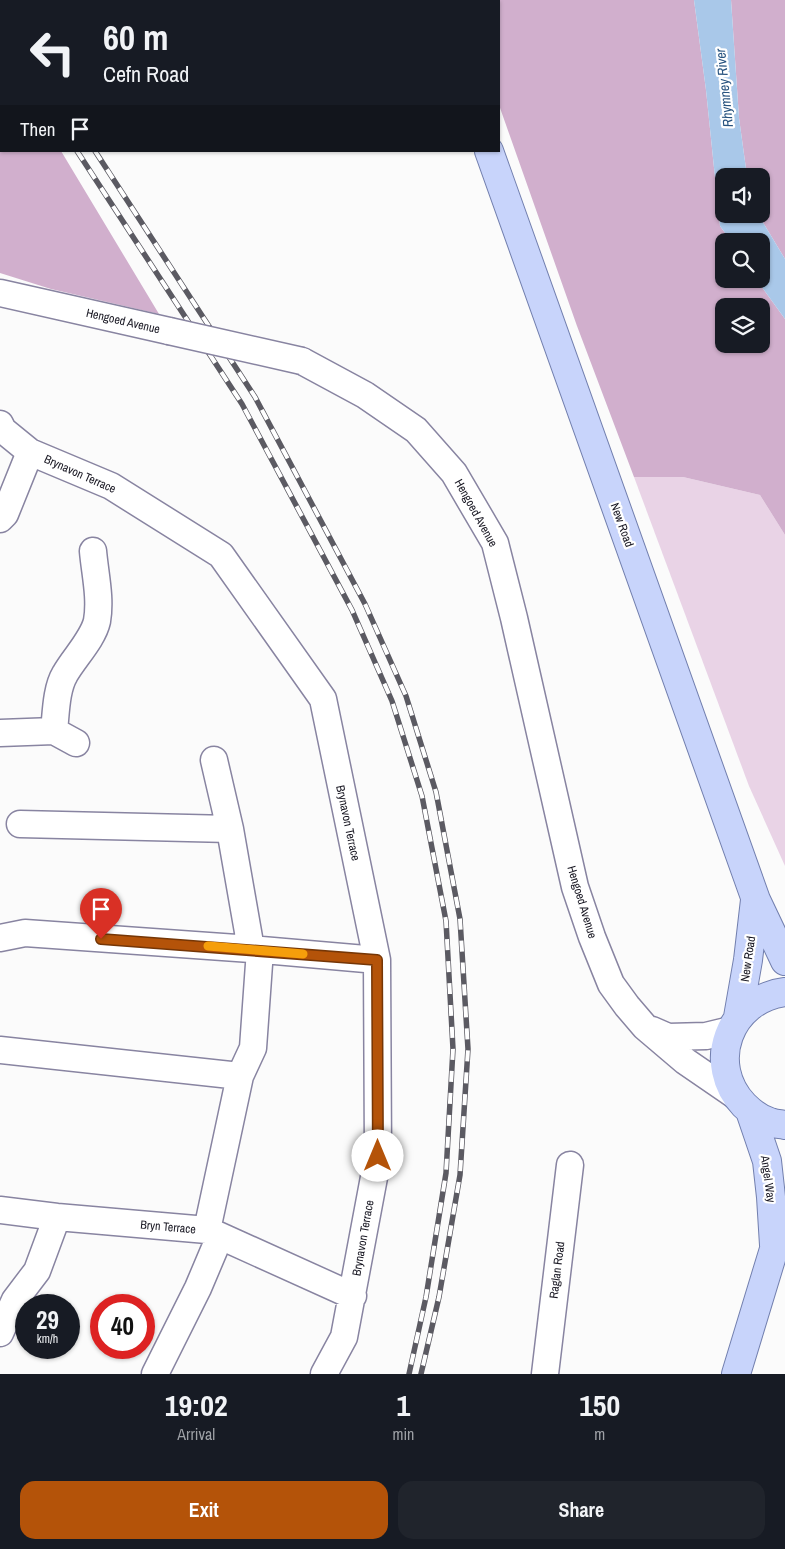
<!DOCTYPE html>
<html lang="en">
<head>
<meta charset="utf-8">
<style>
	:root { --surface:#171b24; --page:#20242c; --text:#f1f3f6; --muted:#9ea1a6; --accent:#b45309 }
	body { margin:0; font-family:"Archivo Narrow",sans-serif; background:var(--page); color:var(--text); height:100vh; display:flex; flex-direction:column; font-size:19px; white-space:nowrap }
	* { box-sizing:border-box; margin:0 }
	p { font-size:16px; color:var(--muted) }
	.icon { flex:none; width:28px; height:28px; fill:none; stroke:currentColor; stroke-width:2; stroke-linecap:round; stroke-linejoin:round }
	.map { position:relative; height:1374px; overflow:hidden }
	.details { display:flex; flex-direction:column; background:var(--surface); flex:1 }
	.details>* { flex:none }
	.top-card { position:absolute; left:0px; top:0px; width:500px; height:152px; box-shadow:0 1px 4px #0004; background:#171b24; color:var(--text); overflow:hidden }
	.tools { position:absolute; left:715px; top:168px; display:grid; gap:10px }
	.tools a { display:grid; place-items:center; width:55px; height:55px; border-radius:10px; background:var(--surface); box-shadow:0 1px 4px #0004; font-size:25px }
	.speed { position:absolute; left:15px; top:1294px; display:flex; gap:10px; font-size:25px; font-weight:700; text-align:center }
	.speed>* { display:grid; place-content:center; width:65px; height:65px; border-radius:50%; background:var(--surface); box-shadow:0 1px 4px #0004; line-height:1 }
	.speed small { font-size:12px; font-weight:400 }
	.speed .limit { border:8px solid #d22; background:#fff; color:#111 }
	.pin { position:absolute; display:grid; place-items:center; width:42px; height:42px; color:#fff; margin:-51px -21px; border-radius:50% 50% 50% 0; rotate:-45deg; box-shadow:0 0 5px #0007 }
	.pin .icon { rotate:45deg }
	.me { position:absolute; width:55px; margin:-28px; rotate:0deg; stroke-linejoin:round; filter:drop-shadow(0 0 4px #0008) }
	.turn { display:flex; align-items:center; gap:18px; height:105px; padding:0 20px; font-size:22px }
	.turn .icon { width:65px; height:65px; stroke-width:2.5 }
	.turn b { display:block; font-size:35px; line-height:42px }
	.then { display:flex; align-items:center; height:48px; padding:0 20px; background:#0003; gap:10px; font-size:19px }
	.eta { display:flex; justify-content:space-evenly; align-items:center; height:85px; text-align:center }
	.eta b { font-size:30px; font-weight:700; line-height:35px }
	.action { display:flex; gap:10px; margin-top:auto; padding:10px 20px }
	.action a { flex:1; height:58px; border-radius:15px; background:var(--accent); color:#fff; font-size:20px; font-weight:700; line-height:58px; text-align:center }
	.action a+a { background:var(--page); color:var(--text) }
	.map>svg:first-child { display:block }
	.green { fill:#e9d3e6 }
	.forest { fill:#d1afcd; fill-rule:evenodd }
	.water { fill:#a9c8e9 }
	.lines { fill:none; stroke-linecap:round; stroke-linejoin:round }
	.minor-casing { stroke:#8884a1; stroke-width:29 }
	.major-casing { stroke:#727fae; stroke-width:30 }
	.minor { stroke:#fff; stroke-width:26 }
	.major { stroke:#c8d4fb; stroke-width:28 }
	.rail-casing { stroke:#5b5a62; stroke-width:5.5 }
	.rail { stroke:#fff; stroke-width:4; stroke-dasharray:11; stroke-linecap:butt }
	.minor-bridge-casing { stroke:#8884a1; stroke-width:29; stroke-linecap:butt }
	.minor-bridge { stroke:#fff; stroke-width:26 }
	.route-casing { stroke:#753606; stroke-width:12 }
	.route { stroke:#b45309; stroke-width:9 }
	.slow { stroke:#f59e0b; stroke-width:9 }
	.labels { text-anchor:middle; stroke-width:4.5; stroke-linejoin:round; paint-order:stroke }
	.street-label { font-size:12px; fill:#181722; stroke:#fff }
	.water-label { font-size:14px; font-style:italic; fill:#28537f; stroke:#fff }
</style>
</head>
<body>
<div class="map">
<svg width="785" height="1374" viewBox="0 0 785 1374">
	<rect width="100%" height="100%" fill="#fbfbfb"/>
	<path class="green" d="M634 477H683L760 495 785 535V866L749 786Z"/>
	<path class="forest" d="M461 0H694L706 90 720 226 731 241H724V279H756L785 319V535L760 495 683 477H634L577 326 499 105V1ZM724 306H761V344H724Z
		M731 0H785V259L758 214H761V176H747L739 118Z
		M0 35 1 151H61L159 314 51 289 0 273Z"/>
	<path class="water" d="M694 0H731L739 118 747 176H724V214H758L785 259V319L756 279H761V241H731L720 226 706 90Z"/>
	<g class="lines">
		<g class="minor-casing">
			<path id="minor" d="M0 293 169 331
				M302 361 365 395 416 430 454 473 495 543 514 618 575 887 592 937 611 984 627 1006 645 1027 685 1061 736 1096
				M0 424 3 430 30 452 111 486 221 555 323 699 377 960 378 1156 344 1337 324 1374
				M0 519 5 514 30 452
				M54 731C56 713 56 689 65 674 74 658 93 639 97 621 101 598 95 574 93 551
				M0 733 54 731 76 743
				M214 760 230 829 251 949
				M20 824 230 829
				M0 938 25 933 251 949 377 960
				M652 1030 668 1037 706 1036 731 1030
				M0 1050 240 1076 207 1230
				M240 1076 253 1048 260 950
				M0 1210 57 1217 207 1230 353 1296
				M0 1333 15 1300 37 1271 57 1217
				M155 1374 198 1288 220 1236
				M545 1374 570 1165"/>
		</g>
		<g class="major-casing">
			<path id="major" d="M435 0V1
				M489 151 756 900 785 961
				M785 992C729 999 705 1064 744 1105 751 1112 760 1119 770 1122 775 1124 780 1124 785 1125
				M738 1017 748 960 755 900
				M750 1111 767 1161 771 1197 774 1245
				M736 1374 774 1249 785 1221"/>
		</g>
		<use href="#minor" class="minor"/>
		<use href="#major" class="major"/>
		<g class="rail-casing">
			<path id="rail" d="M16 0 17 1
				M0 1 1 3
				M77 151 242 404 352 610 392 701 422 796 446 921 453 1049 446 1173 426 1297 409 1374
				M95 151 255 397 365 604 406 696 436 792 460 919 468 1049 460 1175 439 1297 421 1374"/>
		</g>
		<use href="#rail" class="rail"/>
		<g class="minor-bridge-casing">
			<path id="minor-bridge" d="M169 331 302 361"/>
		</g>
		<use href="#minor-bridge" class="minor-bridge"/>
	</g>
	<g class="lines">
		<g class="route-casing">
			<path id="route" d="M101 939 377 960 378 1156"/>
		</g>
		<use href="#route" class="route"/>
		<path class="slow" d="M208 946 303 954"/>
	</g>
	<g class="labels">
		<g class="street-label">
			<text transform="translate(123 321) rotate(13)" y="4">Hengoed Avenue</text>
			<text transform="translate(80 474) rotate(24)" y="4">Brynavon Terrace</text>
			<text transform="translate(476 513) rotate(61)" y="4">Hengoed Avenue</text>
			<text transform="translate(622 525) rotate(70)" y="4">New Road</text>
			<text transform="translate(348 823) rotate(78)" y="4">Brynavon Terrace</text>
			<text transform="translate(582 902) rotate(73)" y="4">Hengoed Avenue</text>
			<text transform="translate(748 959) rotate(-82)" y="4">New Road</text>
			<text transform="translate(768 1179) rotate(82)" y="4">Angel Way</text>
			<text transform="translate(168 1227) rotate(5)" y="4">Bryn Terrace</text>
			<text transform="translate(363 1238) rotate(-80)" y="4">Brynavon Terrace</text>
			<text transform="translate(557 1270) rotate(-83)" y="4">Raglan Road</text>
		</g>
		<g class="water-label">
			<text transform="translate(724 88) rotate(-96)" y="5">Rhymney River</text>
		</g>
	</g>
</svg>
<div class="tools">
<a><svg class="icon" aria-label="sound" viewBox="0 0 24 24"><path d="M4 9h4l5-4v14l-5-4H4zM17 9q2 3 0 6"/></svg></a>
<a><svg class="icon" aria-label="search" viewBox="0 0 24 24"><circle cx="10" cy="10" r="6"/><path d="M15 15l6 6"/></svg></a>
<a><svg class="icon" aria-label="layers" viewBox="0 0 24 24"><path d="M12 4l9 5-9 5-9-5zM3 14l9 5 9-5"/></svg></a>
</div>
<div class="speed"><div>29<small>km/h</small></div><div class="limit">40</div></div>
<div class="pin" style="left:101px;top:939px;background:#d93025"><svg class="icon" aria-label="arrive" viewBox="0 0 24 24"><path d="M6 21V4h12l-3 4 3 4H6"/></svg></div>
<svg class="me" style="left:378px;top:1156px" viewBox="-20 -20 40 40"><circle r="19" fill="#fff"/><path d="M0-13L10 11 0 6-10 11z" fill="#b45309"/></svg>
<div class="top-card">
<div class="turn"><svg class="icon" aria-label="left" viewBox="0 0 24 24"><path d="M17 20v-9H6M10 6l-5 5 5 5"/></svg><div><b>60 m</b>Cefn Road</div></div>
<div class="then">Then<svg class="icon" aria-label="arrive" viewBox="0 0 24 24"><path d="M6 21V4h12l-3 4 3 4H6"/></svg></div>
</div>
</div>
<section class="details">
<div class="eta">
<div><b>19:02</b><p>Arrival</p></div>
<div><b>1</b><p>min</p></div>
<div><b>150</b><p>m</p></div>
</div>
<div class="action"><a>Exit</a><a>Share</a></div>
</section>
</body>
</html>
